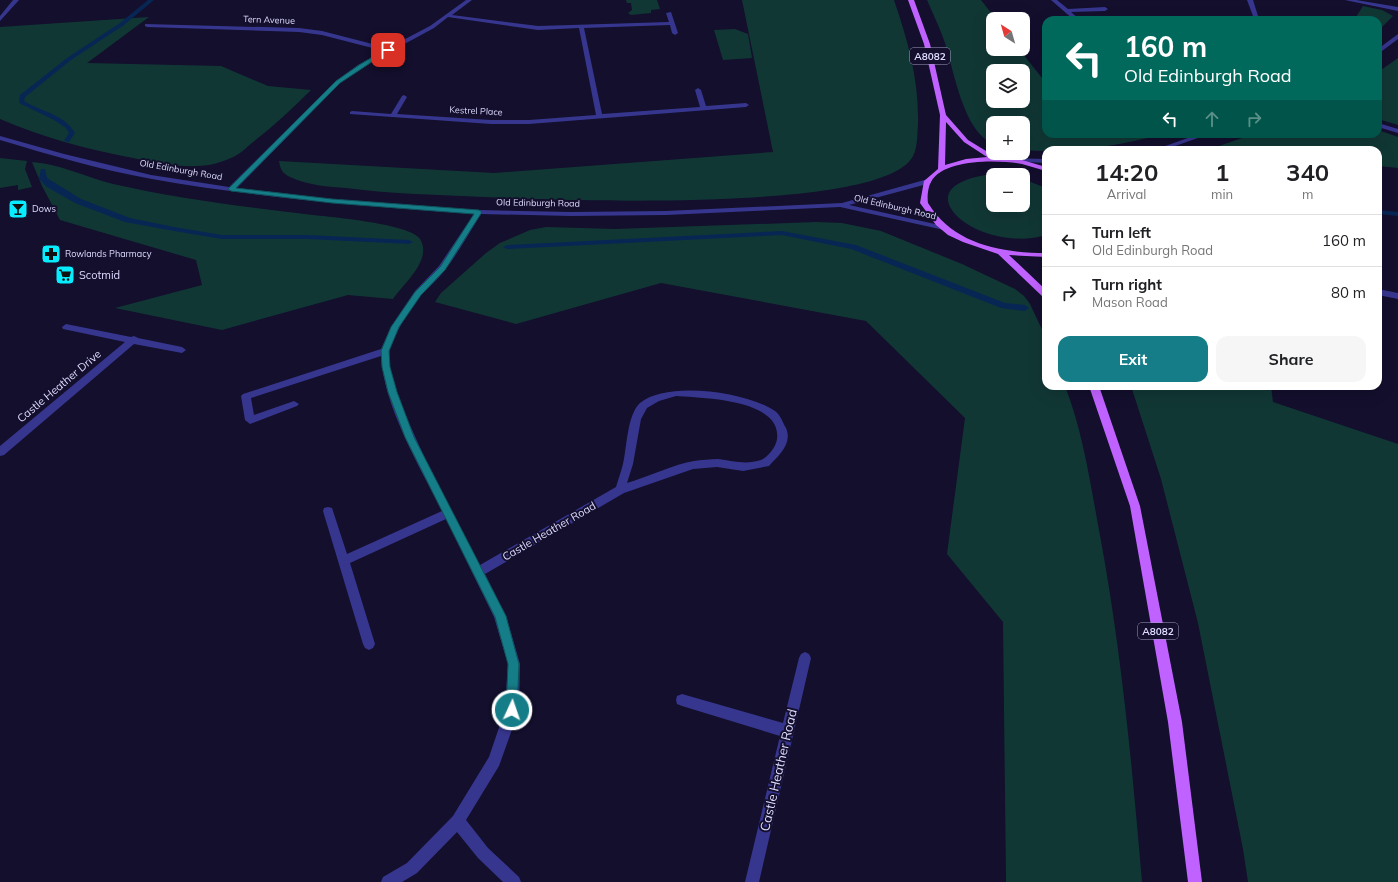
<!DOCTYPE html>
<html lang="en">
<head>
<meta charset="utf-8">
<style>
	:root { --surface:#fff; --page:#f6f6f6; --text:#202124; --muted:#757577; --line:#e0e0e0; --accent:#157d87 }
	body { margin:0; font-family:Mulish,sans-serif; background:var(--page); color:var(--text); height:100vh; display:flex; flex-direction:column; font-size:15px; white-space:nowrap }
	* { box-sizing:border-box; margin:0 }
	p { font-size:13px; color:var(--muted) }
	.icon { flex:none; width:22px; height:22px; fill:none; stroke:currentColor; stroke-width:2; stroke-linecap:round; stroke-linejoin:round }
	.map { position:relative; flex:1; overflow:hidden }
	.drawer { position:absolute; left:1042px; top:146px; width:340px; height:244px; display:flex; flex-direction:column; background:var(--surface); border-radius:12px; box-shadow:0 4px 16px #0002 }
	.drawer>* { flex:none }
	.top-card { position:absolute; left:1042px; top:16px; width:340px; height:122px; border-radius:12px; box-shadow:0 4px 16px #0002; background:#00695c; color:#fff; overflow:hidden }
	.needle { width:26px; rotate:323deg }
	.controls { position:absolute; left:986px; top:12px; display:grid; gap:8px }
	.controls a { display:grid; place-items:center; width:44px; height:44px; border-radius:8px; background:var(--surface); box-shadow:0 4px 16px #0002; font-size:20px }
	.pin { position:absolute; display:grid; place-items:center; width:34px; height:34px; color:#fff; margin:-17px; border-radius:8px; box-shadow:0 2px 6px #0006 }
	.me { position:absolute; width:44px; margin:-22px; rotate:3deg; stroke-linejoin:round; filter:drop-shadow(0 0 3px #0008) }
	.turn { display:flex; align-items:center; gap:14px; height:84px; padding:0 16px; font-size:18px }
	.turn .icon { width:52px; height:52px; stroke-width:2.5 }
	.turn b { display:block; font-size:28px; line-height:34px }
	.lanes { display:flex; align-items:center; height:38px; padding:0 16px; background:#0003; justify-content:center; gap:20px; direction:ltr }
	.lanes .off { opacity:.35 }
	.eta { display:flex; justify-content:space-evenly; align-items:center; height:68px; text-align:center }
	.eta b { font-size:24px; font-weight:700; line-height:28px }
	.cta { display:flex; gap:8px; margin-top:auto; padding:8px 16px }
	.cta a { flex:1; height:46px; border-radius:12px; background:var(--accent); color:#fff; font-size:16px; font-weight:700; line-height:46px; text-align:center }
	.cta a+a { background:var(--page); color:var(--text) }
	ul { padding:0; list-style:none }
	li { display:flex; align-items:center; gap:12px; height:52px; padding:0 16px; border-top:1px solid var(--line) }
	li div { flex:1 }
	li b { display:block; font-size:15px }
	li em { font-style:normal }
	.map>svg:first-child { display:block }
	.green { fill:#113735; fill-rule:evenodd }
	.lines { fill:none; stroke-linecap:round; stroke-linejoin:round }
	.stream { fill:#082653; fill-rule:evenodd }
	.minor { fill:#37368f; fill-rule:evenodd }
	.major { fill:#c062ff; fill-rule:evenodd }
	.route { fill:#157d87; stroke:#0e5158 }
	.labels { text-anchor:middle; stroke-width:4; stroke-linejoin:round; paint-order:stroke }
	.far-street-label { font-size:9px; fill:#dedbff; stroke:#130f2d }
	.far-poi-label { font-size:9px; fill:#dedbff; stroke:#130f2d; text-anchor:start }
	.shield { fill:#130f2d; stroke:#a19ec0; stroke-width:1 }
	.shield-label { font-size:10px; font-weight:bold; fill:#dedbff }
	.poi-label { font-size:11px; fill:#dedbff; stroke:#130f2d; text-anchor:start }
	.street-label { font-size:11px; fill:#dedbff; stroke:#130f2d }
	.near-street-label { font-size:13px; fill:#dedbff; stroke:#130f2d }
</style>
</head>
<body>
<div class="map">
<svg width="1398" height="882" viewBox="0 0 1398 882">
	<rect width="100%" height="100%" fill="#130f2d"/>
	<path class="green" d="M626 0H657L660 9 651 10V13L631 15 628 13 632 10 631 3H627Z
		M742 0H894C908 41 919 80 918 124 917 134 918 146 913 156 884 214 552 200 485 197 439 195 392 194 346 188 329 187 307 185 290 177 283 174 280 169 279 161L494 173 773 152Z
		M927 0H981L996 19H993V49H1019L1046 83V134H1163C1119 146 1068 154 1023 150V123H993V144C963 131 954 71 945 43 940 28 933 14 927 0ZM993 71H1023V101H993Z
		M1363 6 1382 10 1393 16 1378 31V20H1354Z
		M149 17 87 63 221 66 268 86 311 90C293 108 274 126 253 142 246 148 239 155 231 158 199 173 166 164 133 158 86 149 44 138 0 119V27Z
		M735 29 748 34 752 58 723 60 714 30Z
		M1398 58V125L1378 119V72Z
		M1378 130 1398 137V168L1378 166V150H1207L1254 134H1378Z
		M0 158 27 161 25 169 32 187 18 190V185L0 188Z
		M32 162C60 164 86 177 113 184 179 199 246 207 313 215 332 217 411 224 420 239 433 260 403 284 393 299L348 295 222 330 115 308 202 285 196 260 60 220 42 186Z
		M993 174 1004 175H993V205H1023V179L1046 188V235C1019 244 976 236 956 215 930 186 973 176 993 174Z
		M816 222 842 223 881 231 962 264 1015 289 1024 296 1030 304 1046 338V386H1065C1083 432 1090 482 1099 530 1121 647 1132 764 1142 882H1006L1003 622 947 554 965 418 866 321 661 283 516 324 435 302 441 293 486 253 500 243 530 230 546 227 615 229Z
		M1131 386H1271L1273 402 1398 444V882H1248L1243 849 1198 623 1161 479Z"/>
	<g class="lines">
		<path class="stream" d="M148 0H154L124 25 71 60 25 97 24 101C42 112 64 114 75 133L69 142 64 141 69 133 66 128 54 120 19 103 20 95 67 58 120 23Z
			M41 169H45L47 178 81 199 130 218 174 227 222 235H308L409 240 413 242 409 244 308 239H222L174 231 125 222 75 203 47 187 39 179Z
			M1378 210 1398 212V216L1378 214Z
			M782 231 856 245 1005 303 1025 305 1029 308 1025 311 1001 308 851 249 782 235 507 249 503 247 507 245Z"/>
		<path class="minor" d="M13 0H19L0 21V16Z
			M466 0H472L452 15 538 26 669 22 666 13 671 12 678 33 675 35 672 33 670 25 584 28 602 114 700 107 695 90 698 88 701 90 706 106 746 103 749 105 746 107 529 124H491L350 114V112L352 111 391 114 402 96 404 95 407 97 397 114 491 120H529L596 115 579 28 538 30 448 17 434 28 362 67 340 83 237 188 332 199 479 210 571 212 666 211 842 203 928 179H931V183L849 205 944 226 948 228 944 230 840 207 666 215 571 216 481 214C469 233 458 253 445 270 438 279 429 286 422 294 408 310 397 330 390 349 379 382 462 529 480 565L616 487C618 480 621 472 623 464 627 447 627 415 640 403 667 380 748 392 775 411 780 414 783 423 786 428 793 444 778 456 769 466L743 471 717 467 693 469 624 493 485 574 506 616 520 664 519 710 499 766 466 820 488 848 519 877 521 882H503L478 858 457 832 417 873 402 882H381L383 877 407 863 453 816 489 757 505 710 508 664 494 617 446 519 350 563 375 644 373 648 369 650 365 648 363 644 323 511 324 508 328 507 332 508 333 511 347 554 442 511C419 465 384 407 381 356L251 398 254 415 294 401 299 404 297 406 250 424 245 420 241 396 243 394 381 349 391 327 415 291 439 266 474 214C366 206 259 198 152 179 101 170 50 155 0 140V136L64 154 151 175 229 187 336 81 358 65 384 51 322 35 299 32 147 27 145 26V24L299 28 322 31 388 48 430 26ZM676 396C703 398 782 399 777 439 776 447 768 457 761 460 746 465 733 461 718 459 711 459 701 460 694 461 675 464 647 477 627 483L633 464 641 419 647 408 659 401Z
			M1051 0H1057L1068 9 1105 7 1108 9 1105 11 1071 12 1080 20H1074Z
			M1247 0H1253L1258 16 1266 20 1256 19 1242 20 1253 16Z
			M1345 0H1356L1398 7V11Z
			M1398 34V39L1378 54V49Z
			M1378 123 1398 129V133L1378 127Z
			M1199 134H1209L1164 150H1154Z
			M1010 158 1046 159V163L1008 161V159Z
			M1378 289 1398 293V299L1378 295Z
			M66 324 131 337 134 336 138 338 182 347 186 350 182 353 134 344 4 455 0 456V446L125 342 63 329 62 327Z
			M805 652 809 654 811 658 759 882H745L780 736 682 706 677 704 676 700 677 696 682 694 783 723 799 658 801 654Z"/>
		<path class="major" d="M908 0H914L930 44 946 115 968 140 996 157 1022 160 1046 167V171C1038 169 1030 166 1022 164 1000 160 944 158 931 182 928 187 927 197 928 203 953 244 1001 253 1046 253V257L1009 255 1046 290V298L1043 297 998 254 963 242 948 235 936 225 920 203 924 181 938 169 940 115 924 44ZM946 122 964 142 987 157 966 159 945 165Z
			M1089 386H1099L1140 506 1182 722 1202 882H1188L1168 722 1130 506Z"/>
	</g>
	<path class="route" d="M386 49 390 50 340 83 236 188 332 199 479 210 482 212 445 270 421 295 399 327 389 351 390 367 397 392 414 437 506 616 519 664 517 710 516 714 512 715 507 714 506 710 508 664 495 617 405 437 388 392 382 367 381 351 391 327 415 292 440 267 474 214 332 203 231 191 228 189 336 81 359 65Z"/>
	<defs>
		<g id="bar-square" transform="scale(1)"><rect x="-9" y="-9" width="18" height="18" rx="4" fill="#07edff" stroke="#130f2d"/><path d="M-6-5H6L.8 .8V4.5H3.5V6h-7V4.5H-.8V.8Z" fill="#111"/></g>
		<g id="pharmacy-square" transform="scale(1)"><rect x="-9" y="-9" width="18" height="18" rx="4" fill="#07edff" stroke="#130f2d"/><path d="M-2-6h4v4h4v4h-4v4h-4v-4h-4v-4h4Z" fill="#111"/></g>
		<g id="supermarket-square" transform="scale(1)"><rect x="-9" y="-9" width="18" height="18" rx="4" fill="#07edff" stroke="#130f2d"/><path d="M-6-5.5h2.5l.6 2H6L4.5 2H-2.5L-4.4-4H-6ZM-1.5 3.2a1.3 1.3 0 1 0 .1 0ZM3 3.2a1.3 1.3 0 1 0 .1 0Z" fill="#111"/></g>
	</defs>
	<g fill-rule="evenodd">
		<use href="#bar-square" x="18" y="209"/>
		<use href="#pharmacy-square" x="51" y="254"/>
		<use href="#supermarket-square" x="65" y="275"/>
	</g>
	<g class="labels">
		<g class="far-street-label">
			<text transform="translate(269 20) rotate(2)" y="3">Tern Avenue</text>
			<text transform="translate(476 111) rotate(3)" y="3">Kestrel Place</text>
			<text transform="translate(181 170) rotate(10)" y="3">Old Edinburgh Road</text>
			<text transform="translate(538 203) rotate(1)" y="3">Old Edinburgh Road</text>
			<text transform="translate(895 207) rotate(13)" y="3">Old Edinburgh Road</text>
		</g>
		<g class="far-poi-label">
			<text x="32" y="212">Dows</text>
			<text x="65" y="257">Rowlands Pharmacy</text>
		</g>
		<g class="shield">
			<rect x="910" y="48" width="40" height="16" rx="3"/>
			<rect x="1138" y="623" width="40" height="16" rx="3"/>
		</g>
		<g class="shield-label">
			<text x="930" y="60">A8082</text>
			<text x="1158" y="635">A8082</text>
		</g>
		<g class="poi-label">
			<text x="79" y="279">Scotmid</text>
		</g>
		<g class="street-label">
			<text transform="translate(59 386) rotate(-40)" y="4">Castle Heather Drive</text>
			<text transform="translate(549 531) rotate(-30)" y="4">Castle Heather Road</text>
		</g>
		<g class="near-street-label">
			<text transform="translate(778 770) rotate(-77)" y="5">Castle Heather Road</text>
		</g>
	</g>
</svg>
<div class="controls">
<a><svg class="needle" viewBox="-14 -14 28 28"><path d="M0-13l5 13h-10z" fill="#e53935"/><path d="M0 13l5-13h-10z" fill="#757577"/></svg></a>
<a><svg class="icon" aria-label="layers" viewBox="0 0 24 24"><path d="M12 4l9 5-9 5-9-5zM3 14l9 5 9-5"/></svg></a>
<a>+</a>
<a>−</a>
</div>
<div class="pin" style="left:388px;top:50px;background:#d93025"><svg class="icon" aria-label="arrive" viewBox="0 0 24 24"><path d="M6 21V4h12l-3 4 3 4H6"/></svg></div>
<svg class="me" style="left:512px;top:710px" viewBox="-20 -20 40 40"><circle r="17" fill="#157d87" stroke="#fff" stroke-width="3"/><path d="M0-11L8 9 0 5-8 9z" fill="#fff"/></svg>
<div class="top-card">
<div class="turn"><svg class="icon" aria-label="left" viewBox="0 0 24 24"><path d="M17 20v-9H6M10 6l-5 5 5 5"/></svg><div><b>160 m</b>Old Edinburgh Road</div></div>
<div class="lanes"><svg class="icon" aria-label="left" viewBox="0 0 24 24"><path d="M17 20v-9H6M10 6l-5 5 5 5"/></svg><svg class="icon off" aria-label="ahead" viewBox="0 0 24 24"><path d="M12 20V5M6 11l6-6 6 6"/></svg><svg class="icon off" aria-label="right" viewBox="0 0 24 24"><path d="M7 20v-9h11M14 6l5 5-5 5"/></svg></div>
</div>
<section class="drawer">
<div class="eta">
<div><b>14:20</b><p>Arrival</p></div>
<div><b>1</b><p>min</p></div>
<div><b>340</b><p>m</p></div>
</div>
<ul>
<li><svg class="icon" aria-label="left" viewBox="0 0 24 24"><path d="M17 20v-9H6M10 6l-5 5 5 5"/></svg><div><b>Turn left</b><p>Old Edinburgh Road</p></div><em>160 m</em></li>
<li><svg class="icon" aria-label="right" viewBox="0 0 24 24"><path d="M7 20v-9h11M14 6l5 5-5 5"/></svg><div><b>Turn right</b><p>Mason Road</p></div><em>80 m</em></li>
</ul>
<div class="cta"><a>Exit</a><a>Share</a></div>
</section>
</div>
</body>
</html>
